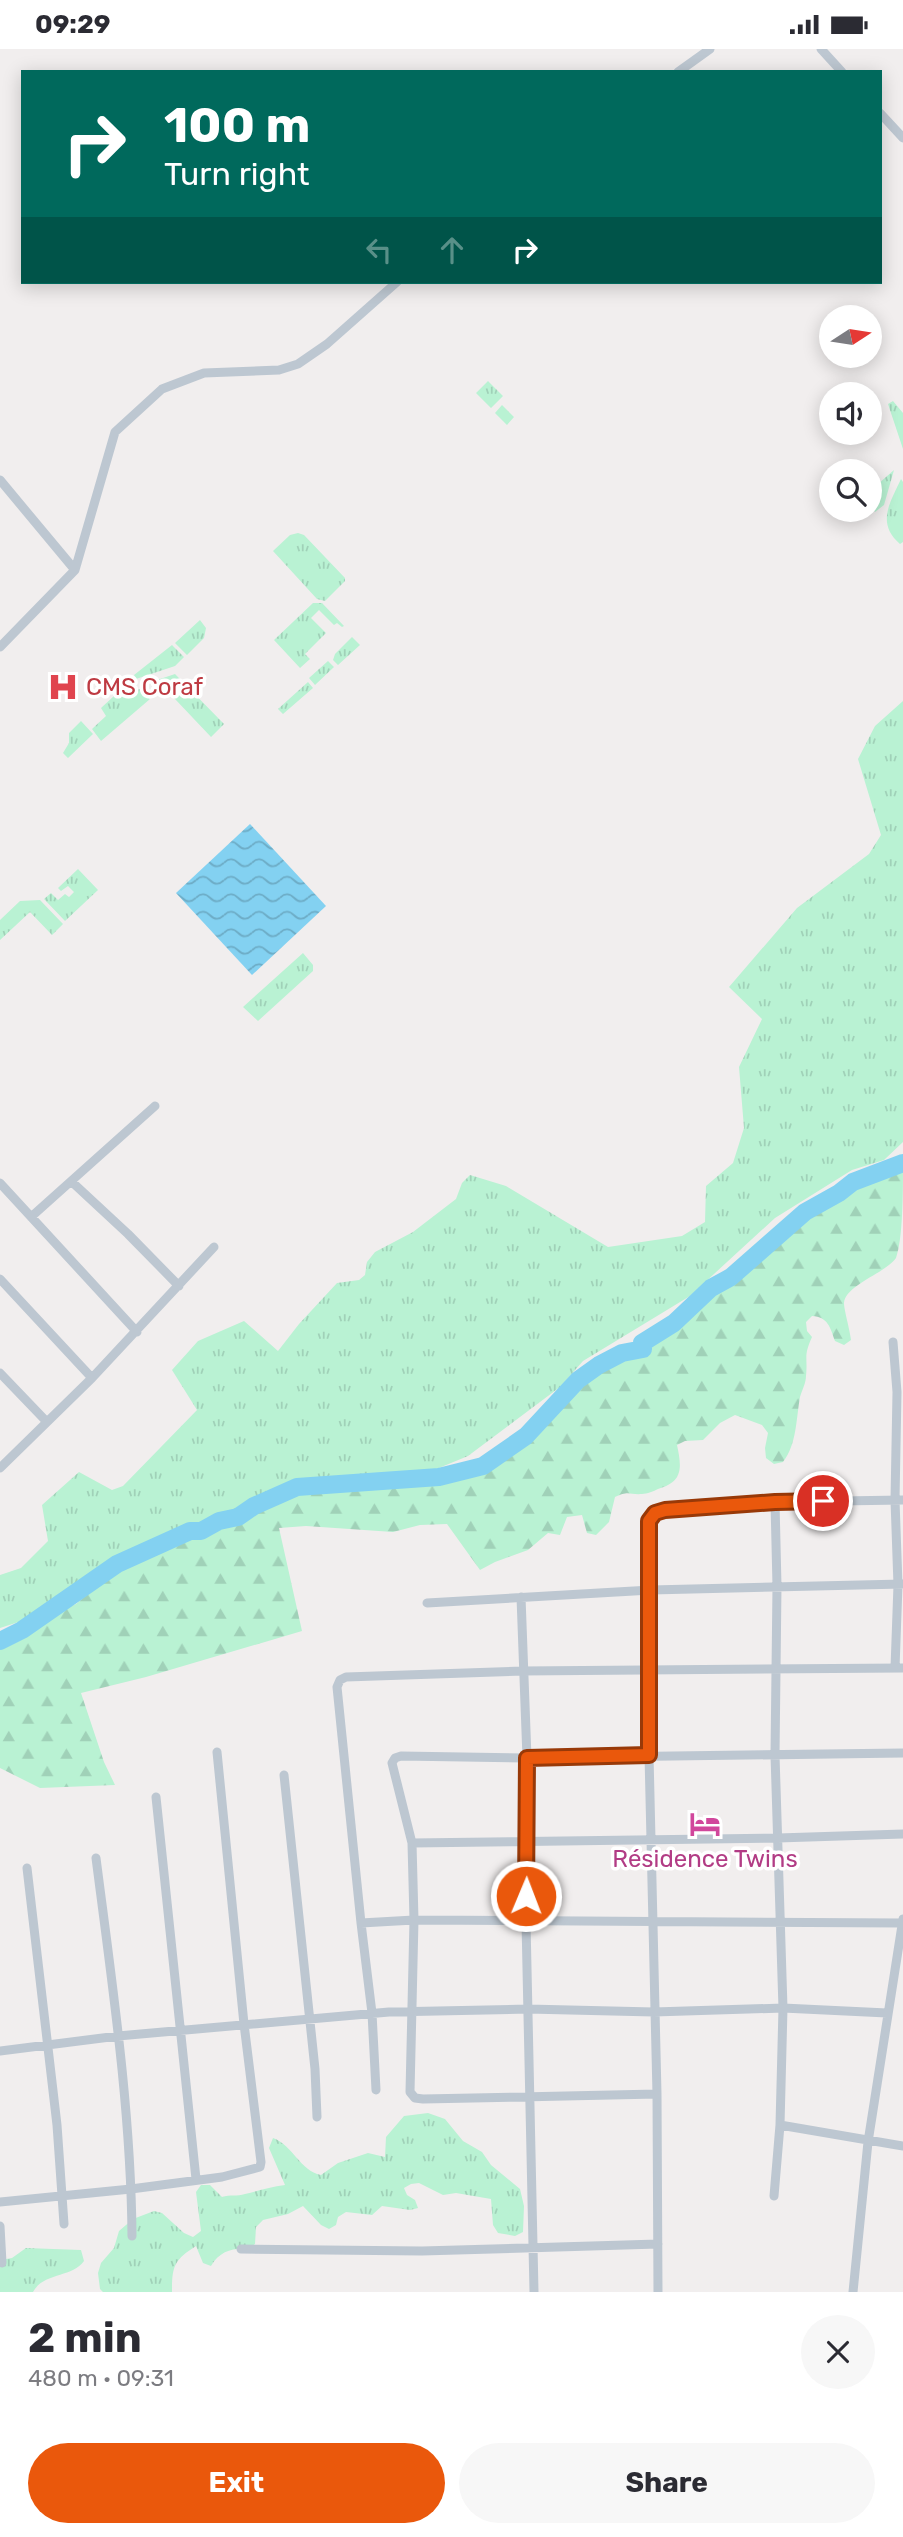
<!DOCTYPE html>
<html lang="en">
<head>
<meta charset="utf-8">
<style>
	:root { --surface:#fff; --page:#f7f7f7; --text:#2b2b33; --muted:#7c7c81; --accent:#ea580c }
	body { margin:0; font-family:Rubik,sans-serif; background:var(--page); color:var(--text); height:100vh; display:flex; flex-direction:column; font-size:26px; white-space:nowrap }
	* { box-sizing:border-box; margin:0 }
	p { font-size:23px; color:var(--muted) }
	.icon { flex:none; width:38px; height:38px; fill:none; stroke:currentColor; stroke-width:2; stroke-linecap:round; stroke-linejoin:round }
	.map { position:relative; height:2243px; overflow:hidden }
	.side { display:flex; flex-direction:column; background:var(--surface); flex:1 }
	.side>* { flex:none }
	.hud { position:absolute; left:21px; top:21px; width:861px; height:214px; border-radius:0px; box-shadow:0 4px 18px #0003; background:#00695c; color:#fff; overflow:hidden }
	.needle { width:46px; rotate:78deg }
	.controls { position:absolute; left:819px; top:256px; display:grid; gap:14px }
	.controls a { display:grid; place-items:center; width:63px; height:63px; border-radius:50%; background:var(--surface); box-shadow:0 4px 18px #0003; font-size:35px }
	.pin { position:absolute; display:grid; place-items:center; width:60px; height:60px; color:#fff; margin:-30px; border:4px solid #fff; border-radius:50%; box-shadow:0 2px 7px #0007 }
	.me { position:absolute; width:77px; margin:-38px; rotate:1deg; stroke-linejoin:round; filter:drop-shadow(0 0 5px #0008) }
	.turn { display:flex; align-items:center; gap:24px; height:147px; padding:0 28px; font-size:32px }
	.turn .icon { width:91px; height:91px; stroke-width:2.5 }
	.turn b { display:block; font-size:49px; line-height:60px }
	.lanes { display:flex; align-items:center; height:66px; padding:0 28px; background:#0003; justify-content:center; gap:35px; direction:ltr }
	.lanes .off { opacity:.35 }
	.round { display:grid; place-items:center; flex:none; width:74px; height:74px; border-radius:37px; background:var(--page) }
	.summary { display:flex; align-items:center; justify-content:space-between; height:119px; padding:0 28px }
	h1 { font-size:42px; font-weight:700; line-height:52px }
	.cta { display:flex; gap:14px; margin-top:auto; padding:14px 28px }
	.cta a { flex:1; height:80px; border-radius:42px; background:var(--accent); color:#fff; font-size:28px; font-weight:700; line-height:80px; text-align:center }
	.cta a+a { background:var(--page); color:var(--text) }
	.status { display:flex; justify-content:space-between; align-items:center; height:49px; padding:0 35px; background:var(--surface); direction:ltr }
	.status svg { height:19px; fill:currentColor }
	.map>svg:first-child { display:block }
	.grass { fill:url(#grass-tufts) }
	.forest { fill:url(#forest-firs) }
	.water { fill:url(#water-waves) }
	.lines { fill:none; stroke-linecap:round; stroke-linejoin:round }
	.river { stroke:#83d1f1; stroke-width:18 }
	.minor { stroke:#bdc7d1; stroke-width:9 }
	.route-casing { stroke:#983908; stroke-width:18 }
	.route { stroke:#ea580c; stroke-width:12 }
	.labels { text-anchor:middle; stroke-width:7; stroke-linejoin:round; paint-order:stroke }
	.health-label { font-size:24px; fill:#be3a42; stroke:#fff; text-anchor:start }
	.hotel-label { font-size:24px; fill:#b23c85; stroke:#fff }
</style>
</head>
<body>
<div class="status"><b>09:29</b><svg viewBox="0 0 49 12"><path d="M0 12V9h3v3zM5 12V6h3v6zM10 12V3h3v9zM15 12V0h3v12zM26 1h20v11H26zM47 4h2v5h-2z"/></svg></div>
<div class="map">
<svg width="903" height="2243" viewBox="0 0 903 2243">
	<defs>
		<pattern id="grass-tufts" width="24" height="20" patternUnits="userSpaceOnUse" patternTransform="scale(1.75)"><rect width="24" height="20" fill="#b9f2d3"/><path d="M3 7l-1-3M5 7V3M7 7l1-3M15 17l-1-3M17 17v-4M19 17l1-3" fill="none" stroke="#a0d1b8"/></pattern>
		<pattern id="forest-firs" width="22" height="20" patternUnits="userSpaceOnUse" patternTransform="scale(1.75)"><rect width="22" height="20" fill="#b9f2d3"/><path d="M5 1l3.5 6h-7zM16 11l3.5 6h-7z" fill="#a0d1b8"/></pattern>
		<pattern id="water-waves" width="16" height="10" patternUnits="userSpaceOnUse" patternTransform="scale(1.75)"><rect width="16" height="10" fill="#83d1f1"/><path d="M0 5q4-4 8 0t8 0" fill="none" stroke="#6dacc6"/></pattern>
	</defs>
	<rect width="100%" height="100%" fill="#f1eeee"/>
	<path class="grass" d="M488 332 503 347 491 359 476 344Z
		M893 352 903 364V400L888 355Z
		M502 356 514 368 507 376 495 364Z
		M894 421 884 456 875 463 870 456V442Z
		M901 430 903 433V493L900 495C876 474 890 454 901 430Z
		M298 484 304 486 345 529V532L325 552 317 550 273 502 290 486Z
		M313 554H322L344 577 342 578 337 574 334 576 319 561 311 569 326 584 305 605 310 610 300 619 274 591Z
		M200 571 206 579 204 589 187 606 175 594Z
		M352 588 360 596 338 616 333 611 335 605Z
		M172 596 184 608 175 617 136 630 134 626Z
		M328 612 334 618 315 636 309 629Z
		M175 625 224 675 211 688 157 631Z
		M308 633 313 639 283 665 278 660Z
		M140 640 150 650 101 692 92 680 106 667 101 659 115 646Z
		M903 652V1093L884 1111 852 1121 775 1169 690 1247 583 1312 560 1338 468 1407 434 1421 304 1433 132 1503 31 1569 0 1579V1526L21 1519 48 1492 42 1456 79 1423 112 1441 123 1437 197 1361 172 1321 198 1292 244 1272 278 1302 299 1275 337 1234 359 1231 365 1226 367 1213 375 1203 413 1183 456 1150 462 1134 470 1126 506 1137 608 1198 682 1187 705 1173 706 1137 733 1114 744 1079 739 1018 762 970 729 938 797 859 869 805 881 786 858 710 875 677Z
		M81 672 93 685 68 709 63 704 69 694V684Z
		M78 820 98 841 65 872 44 850 51 844 58 851 65 845 69 848 74 843 68 837 61 842 58 839Z
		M40 851 63 875 52 886 30 863 0 891V871L20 852Z
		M303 904 313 916V922L258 972 243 958Z
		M428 2064 445 2070 463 2092 482 2103 491 2116 520 2140 524 2157 523 2183 515 2187 498 2184 493 2176 491 2150 456 2144 443 2146 419 2134 411 2135 404 2139 407 2146 415 2151 418 2159 410 2161 382 2157 372 2166 346 2163 338 2168 336 2176 329 2180 321 2176 303 2157 288 2165 263 2171 256 2178 255 2195 248 2200C232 2199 220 2202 211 2217L203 2214 196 2197C174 2211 172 2217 172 2243H103L100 2240 98 2224 101 2214 114 2199 119 2182 133 2170 154 2162 162 2164 184 2184 193 2188 201 2182 196 2143 201 2136H210L222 2148C230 2145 237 2148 245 2145 258 2142 270 2138 285 2136L269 2099 273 2089C293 2096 300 2122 321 2126L338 2114 368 2104 385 2108 386 2088 404 2067Z
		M26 2199 81 2201 84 2212C72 2229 44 2223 33 2243H0V2211L12 2209Z"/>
	<path class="forest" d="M903 1118C903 1142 903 1190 896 1209 886 1224 845 1236 844 1254 844 1261 850 1281 851 1291L844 1296 835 1292C830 1278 828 1268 812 1267L806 1273 807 1282 812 1288C803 1308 808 1307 806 1327 806 1334 802 1341 800 1348 796 1370 797 1395 783 1413L774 1415 766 1409 765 1399 768 1384 762 1376 735 1366 720 1374 703 1391 685 1392 677 1396C682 1419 683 1433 658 1440 654 1442 647 1445 642 1445 629 1446 629 1441 615 1448L609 1473 596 1486 587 1484 582 1466 567 1468 560 1486 548 1484 528 1501 495 1513 480 1521 447 1475 420 1476 393 1483 306 1477 279 1479 302 1582 146 1628 81 1644 104 1713 115 1736 40 1739 0 1719V1596L23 1588 49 1567 76 1555 115 1522 141 1507 178 1491 239 1471 267 1455 308 1441 361 1438H413L464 1429 496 1415 535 1386 580 1336 619 1313 645 1305 652 1291 675 1278 716 1241 735 1231 763 1206 771 1202 795 1177 854 1139Z"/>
	<path class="water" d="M250 775 326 857 252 926 176 844Z"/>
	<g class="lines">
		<path class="river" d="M0 1592 22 1581 117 1515 190 1482H201L219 1472 238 1468 254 1457 297 1438 439 1428 483 1417 526 1387 578 1331 599 1316 622 1304 643 1300 642 1294 674 1274 711 1239 731 1228 805 1163 839 1144 853 1133 903 1114"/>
		<path class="minor" d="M821 0 842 23
			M678 23 710 0
			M880 64 903 89
			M0 431 75 521
			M0 598 75 521 115 383 162 340 204 324 279 321 298 315 327 295 397 233
			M72 1133 128 1185 179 1237
			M0 1134 137 1283
			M31 1168 155 1057
			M0 1230 92 1329
			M893 1293 897 1343 895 1451 898 1536 895 1619
			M0 1324 46 1372
			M0 1419 92 1329 214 1198
			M521 1548 527 1709 526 1873 534 2243
			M427 1554 651 1541 903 1535
			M284 1726 315 2020 317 2068
			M156 1748 196 2130
			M412 1794 778 1789 903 1785
			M96 1809C112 1934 131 2061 132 2187
			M27 1819 57 2076 64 2175
			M361 1874 414 1871 902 1874
			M0 2002 118 1987 389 1963 528 1960 654 1963 783 1959 887 1964
			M376 2041 372 1964 361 1874 337 1638 340 1631 346 1628 522 1622 903 1619
			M657 2045 423 2050 415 2049 410 2043 414 1871 412 1794 392 1714 395 1709 401 1707 527 1709 903 1704
			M780 2076 903 2097
			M774 2147 780 2076 783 1959 775 1706 777 1537 775 1453
			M0 2153 131 2140 222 2128 260 2118 261 2113 244 1975 217 1703
			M0 2177 2 2214
			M241 2200 422 2202 658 2195
			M658 2243 657 2045 649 1706V1472L655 1464 665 1461 775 1453 903 1451
			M853 2243 868 2093 903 1870"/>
	</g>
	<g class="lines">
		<g class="route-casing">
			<path id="route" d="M526 1847 527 1709 649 1706V1472L655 1464 665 1461 775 1453 823 1452"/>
		</g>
		<use href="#route" class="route"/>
	</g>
	<defs>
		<g id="hospital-bare" transform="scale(2.415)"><path d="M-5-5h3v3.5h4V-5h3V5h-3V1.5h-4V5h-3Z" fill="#e0444e" stroke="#fff" stroke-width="2.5" paint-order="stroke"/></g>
		<g id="hotel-bare" transform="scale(2.415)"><path d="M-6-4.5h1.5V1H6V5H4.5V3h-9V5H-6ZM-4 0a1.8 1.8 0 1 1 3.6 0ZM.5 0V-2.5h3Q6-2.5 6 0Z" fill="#d1479c" stroke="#fff" stroke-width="2.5" paint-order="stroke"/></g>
	</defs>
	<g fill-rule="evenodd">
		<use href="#hospital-bare" x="63" y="638"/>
		<use href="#hotel-bare" x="705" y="1775"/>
	</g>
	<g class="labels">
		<g class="health-label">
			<text x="86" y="646">CMS Coraf</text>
		</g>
		<g class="hotel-label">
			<text x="705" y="1818">Résidence Twins</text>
		</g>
	</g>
</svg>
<div class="controls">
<a><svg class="needle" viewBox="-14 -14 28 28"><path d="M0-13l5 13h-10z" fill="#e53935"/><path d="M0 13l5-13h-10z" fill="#7c7c81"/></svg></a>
<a><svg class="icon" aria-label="sound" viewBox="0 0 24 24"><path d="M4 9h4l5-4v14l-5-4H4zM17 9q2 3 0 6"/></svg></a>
<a><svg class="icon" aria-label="search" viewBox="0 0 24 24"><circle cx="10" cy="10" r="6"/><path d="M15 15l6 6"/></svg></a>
</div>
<div class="pin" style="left:823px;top:1452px;background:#d93025"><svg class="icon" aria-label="arrive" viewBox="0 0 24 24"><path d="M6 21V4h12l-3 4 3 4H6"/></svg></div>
<svg class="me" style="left:526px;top:1847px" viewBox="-20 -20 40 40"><circle r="17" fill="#ea580c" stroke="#fff" stroke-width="3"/><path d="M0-11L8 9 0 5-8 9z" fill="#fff"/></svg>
<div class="hud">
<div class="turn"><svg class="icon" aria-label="right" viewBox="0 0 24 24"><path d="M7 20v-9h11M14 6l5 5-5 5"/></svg><div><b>100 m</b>Turn right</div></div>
<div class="lanes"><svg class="icon off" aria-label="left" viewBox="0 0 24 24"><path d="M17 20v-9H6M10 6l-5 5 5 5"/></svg><svg class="icon off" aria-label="ahead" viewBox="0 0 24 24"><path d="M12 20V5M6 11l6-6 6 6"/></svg><svg class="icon" aria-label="right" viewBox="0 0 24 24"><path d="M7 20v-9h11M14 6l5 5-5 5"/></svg></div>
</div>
</div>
<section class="side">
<div class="summary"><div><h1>2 min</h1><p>480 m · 09:31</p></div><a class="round"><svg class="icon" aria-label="close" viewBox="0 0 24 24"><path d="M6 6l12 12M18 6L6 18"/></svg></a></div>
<div class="cta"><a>Exit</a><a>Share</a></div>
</section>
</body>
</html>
